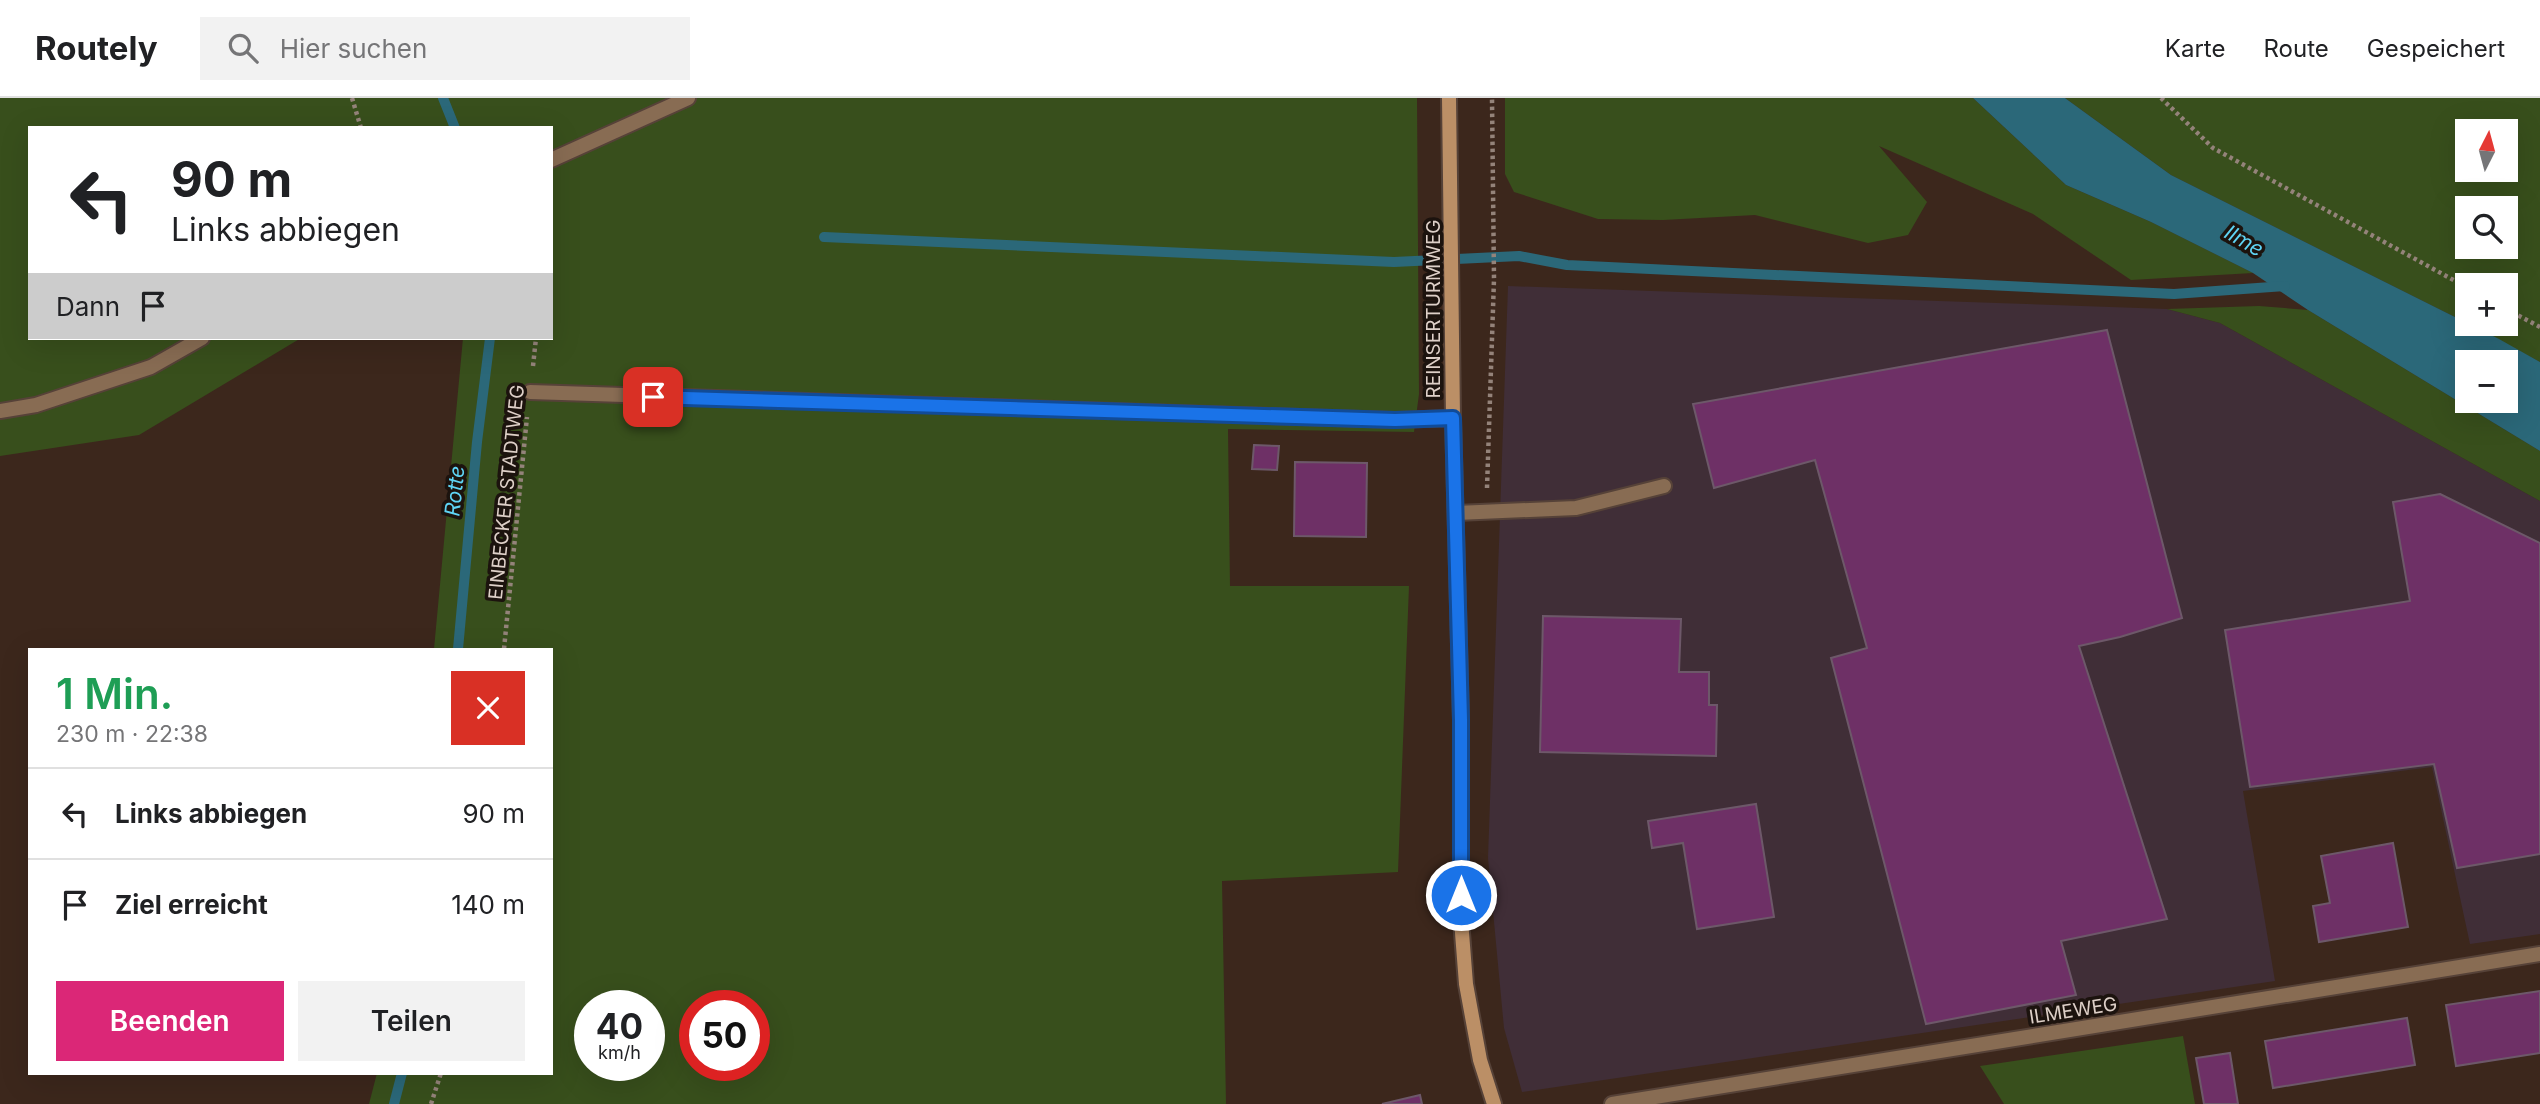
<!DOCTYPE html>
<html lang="de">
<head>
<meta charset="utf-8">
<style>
	:root { --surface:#fff; --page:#f2f2f2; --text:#202124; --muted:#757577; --line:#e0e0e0; --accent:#db2777 }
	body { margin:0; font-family:Inter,sans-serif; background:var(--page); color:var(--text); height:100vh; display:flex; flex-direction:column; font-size:26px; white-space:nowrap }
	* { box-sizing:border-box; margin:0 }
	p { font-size:23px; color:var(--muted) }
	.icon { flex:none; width:38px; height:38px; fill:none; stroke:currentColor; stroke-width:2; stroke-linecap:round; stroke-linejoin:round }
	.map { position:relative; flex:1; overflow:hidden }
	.details { position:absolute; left:28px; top:550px; width:525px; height:427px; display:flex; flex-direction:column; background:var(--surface); border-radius:0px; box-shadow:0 7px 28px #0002 }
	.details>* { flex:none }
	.banner { position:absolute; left:28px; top:28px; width:525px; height:214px; border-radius:0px; box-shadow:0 7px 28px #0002; background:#fff; color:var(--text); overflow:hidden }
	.needle { width:46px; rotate:6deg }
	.buttons { position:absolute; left:2455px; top:21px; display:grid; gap:14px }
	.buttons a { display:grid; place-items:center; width:63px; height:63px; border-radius:0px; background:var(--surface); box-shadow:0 7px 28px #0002; font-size:35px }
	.speed { position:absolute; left:574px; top:892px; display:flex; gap:14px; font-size:35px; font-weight:700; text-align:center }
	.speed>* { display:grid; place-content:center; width:91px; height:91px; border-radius:50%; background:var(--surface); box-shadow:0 7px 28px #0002; line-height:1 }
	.speed small { font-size:18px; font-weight:400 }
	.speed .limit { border:10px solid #d22; background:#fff; color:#111 }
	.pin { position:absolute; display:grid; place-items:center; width:60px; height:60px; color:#fff; margin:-30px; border-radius:14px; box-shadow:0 4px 10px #0006 }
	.me { position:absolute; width:77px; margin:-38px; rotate:0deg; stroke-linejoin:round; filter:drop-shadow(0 0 5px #0008) }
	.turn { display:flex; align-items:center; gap:24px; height:147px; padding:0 28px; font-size:32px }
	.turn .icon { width:91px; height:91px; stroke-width:2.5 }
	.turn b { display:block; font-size:49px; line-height:60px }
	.then { display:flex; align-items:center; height:66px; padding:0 28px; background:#0003; gap:14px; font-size:26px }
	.round { display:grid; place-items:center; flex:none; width:74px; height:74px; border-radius:0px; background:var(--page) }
	.head { display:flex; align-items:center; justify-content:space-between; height:119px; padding:0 28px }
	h1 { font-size:42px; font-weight:600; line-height:52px; color:#1e9e55 }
	.cta { display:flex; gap:14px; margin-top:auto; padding:14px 28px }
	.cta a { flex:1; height:80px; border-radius:0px; background:var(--accent); color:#fff; font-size:28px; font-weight:600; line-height:80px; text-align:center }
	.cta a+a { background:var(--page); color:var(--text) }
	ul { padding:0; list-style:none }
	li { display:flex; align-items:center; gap:21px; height:91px; padding:0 28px; border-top:2px solid var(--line) }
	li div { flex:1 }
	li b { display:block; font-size:26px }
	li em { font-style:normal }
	header { display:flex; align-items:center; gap:42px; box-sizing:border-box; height:98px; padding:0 35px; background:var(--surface); border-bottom:2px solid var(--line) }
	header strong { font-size:33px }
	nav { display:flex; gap:38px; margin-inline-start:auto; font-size:24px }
	.search { width:490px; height:63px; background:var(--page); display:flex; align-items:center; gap:18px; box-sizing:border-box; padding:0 24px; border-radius:0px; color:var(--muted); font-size:26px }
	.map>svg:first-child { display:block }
	.industrial { fill:#402e37 }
	.green { fill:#384f1c; fill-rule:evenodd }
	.water { fill:#2b6879; fill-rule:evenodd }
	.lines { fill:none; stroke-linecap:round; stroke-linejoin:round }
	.stream { stroke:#2b6879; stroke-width:10 }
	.building { fill:#6e3066; stroke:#6d5869; stroke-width:2 }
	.lane-casing { stroke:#564238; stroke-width:18 }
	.street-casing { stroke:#564238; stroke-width:18 }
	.secondary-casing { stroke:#564238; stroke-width:18 }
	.path { stroke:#94837a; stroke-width:4.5; stroke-dasharray:3.5 3.5; stroke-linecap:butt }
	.lane { stroke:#886c53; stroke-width:14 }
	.street { stroke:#886c53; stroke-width:14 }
	.secondary { stroke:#bb8f66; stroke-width:14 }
	.route-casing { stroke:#114b97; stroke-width:18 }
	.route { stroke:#1a73e8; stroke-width:12 }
	.labels { text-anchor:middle; stroke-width:7; stroke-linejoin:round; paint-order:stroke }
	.street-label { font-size:19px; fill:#ded0c8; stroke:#1c130e }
	.water-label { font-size:21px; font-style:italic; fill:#5fd4f5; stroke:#1c130e }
</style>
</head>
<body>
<header>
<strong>Routely</strong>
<div class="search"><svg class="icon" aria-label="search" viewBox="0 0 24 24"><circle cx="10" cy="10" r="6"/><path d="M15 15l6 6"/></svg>Hier suchen</div>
<nav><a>Karte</a><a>Route</a><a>Gespeichert</a></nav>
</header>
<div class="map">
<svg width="2540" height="1006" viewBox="0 0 2540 1006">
	<rect width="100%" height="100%" fill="#3c271c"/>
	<path class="industrial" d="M1508 188 2167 211 2220 225 2540 403V836L2470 846 2432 669 2243 693 2275 883 1522 994 1504 930 1488 760Z"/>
	<path class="green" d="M0 0H1417L1419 296 1414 334 1228 331 1230 488H1409L1398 774 1222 783 1226 1006H369L377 975H551V551H434L463 240H551V30H30V240H301L139 337 0 358ZM590 908H649V968H590ZM695 908H754V968H695Z
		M1505 0H1973L2066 87 2151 124 2253 175 2131 182 2033 116 1879 48 1927 104 1908 137 1868 145 1755 117 1663 122 1598 121 1514 94 1505 76Z
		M2065 0H2540V264L2469 226H2506V187H2468L2467 225 2171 77ZM2468 33H2506V72H2468ZM2468 110H2506V149H2468Z
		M2259 208 2308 212 2540 353V403L2220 225 2167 211Z
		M2183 938 2195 1006H2004L1980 968Z"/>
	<path class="water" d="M1973 0H2065L2171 77 2499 241 2540 264V353L2308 212 2253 175 2151 124 2066 87ZM2468 264H2506V303H2468Z"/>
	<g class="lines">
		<path class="stream" d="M443 0 455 30
			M824 139 1394 164 1519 158 1567 167 2174 196 2285 188
			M458 551 477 344 490 240
			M394 1006 402 975"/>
	</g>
	<path class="building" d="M2107 232 2182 520 2120 539 2079 548 2167 821 2061 843 2076 897 1926 926 1831 560 1867 550 1815 362 1714 390 1693 306Z
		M1254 347 1279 348 1277 372 1252 371Z
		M1295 364 1367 365 1366 439 1294 438Z
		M2440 396 2540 445V756L2457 770 2434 666 2250 689 2225 532 2410 503 2393 404Z
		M1543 518 1681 521 1679 574H1709V607H1717L1716 658 1540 654Z
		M1756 706 1774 819 1697 831 1683 745 1652 750 1648 723Z
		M2393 745 2408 829 2319 844 2313 808 2330 805 2321 758Z
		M2540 893V955L2456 968 2446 907Z
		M2407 920 2415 967 2273 990 2265 943Z
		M2230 955 2238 1006H2204L2196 960Z
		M1420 997 1422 1006H1382Z"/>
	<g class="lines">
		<g class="lane-casing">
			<path id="lane" d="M530 294 1395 322 1453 320
				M1456 415 1576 410 1664 388"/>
		</g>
		<g class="street-casing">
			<path id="street" d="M551 62 688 0
				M0 313 36 307 151 269 202 240
				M1612 1006 2540 856"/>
		</g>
		<g class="secondary-casing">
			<path id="secondary" d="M1449 0 1453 320 1461 622V822L1466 886 1480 962 1494 1006"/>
		</g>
		<path class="path" d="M352 0 361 30
			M2161 0 2213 50 2468 190
			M2506 211 2540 229
			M533 268 536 240
			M1487 390 1494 181 1492 0
			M504 551 527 319
			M431 1006 441 975"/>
		<use href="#lane" class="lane"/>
		<use href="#street" class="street"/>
		<use href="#secondary" class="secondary"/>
	</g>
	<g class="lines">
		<g class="route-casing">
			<path id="route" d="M653 299 1395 322 1453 320 1461 622V797"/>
		</g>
		<use href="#route" class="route"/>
	</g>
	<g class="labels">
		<g class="street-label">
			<text transform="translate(1433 211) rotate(-90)" y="7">REINSERTURMWEG</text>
			<text transform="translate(506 394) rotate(-84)" y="7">EINBECKER STADTWEG</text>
			<text transform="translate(2073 912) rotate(-9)" y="7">ILMEWEG</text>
		</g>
		<g class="water-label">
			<text transform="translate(2244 143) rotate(30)" y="7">Ilme</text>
			<text transform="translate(455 393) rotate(-84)" y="7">Rotte</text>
		</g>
	</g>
</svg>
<div class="buttons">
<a><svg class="needle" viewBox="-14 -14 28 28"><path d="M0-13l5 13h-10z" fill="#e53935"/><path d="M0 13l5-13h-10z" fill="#757577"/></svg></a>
<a><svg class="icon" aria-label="search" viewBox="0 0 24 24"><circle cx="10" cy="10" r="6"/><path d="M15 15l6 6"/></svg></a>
<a>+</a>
<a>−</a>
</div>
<div class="speed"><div>40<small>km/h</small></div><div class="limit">50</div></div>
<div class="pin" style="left:653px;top:299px;background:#d93025"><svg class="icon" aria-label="arrive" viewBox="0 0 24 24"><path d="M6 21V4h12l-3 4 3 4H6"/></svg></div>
<svg class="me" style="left:1461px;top:797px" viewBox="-20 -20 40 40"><circle r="17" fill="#1a73e8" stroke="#fff" stroke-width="3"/><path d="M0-11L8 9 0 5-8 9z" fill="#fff"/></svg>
<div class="banner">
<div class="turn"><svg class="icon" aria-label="left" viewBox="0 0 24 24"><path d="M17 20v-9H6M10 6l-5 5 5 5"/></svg><div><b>90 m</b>Links abbiegen</div></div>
<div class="then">Dann<svg class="icon" aria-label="arrive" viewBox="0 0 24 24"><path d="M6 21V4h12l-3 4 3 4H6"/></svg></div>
</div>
<section class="details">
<div class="head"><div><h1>1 Min.</h1><p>230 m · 22:38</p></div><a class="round" style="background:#d93025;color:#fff"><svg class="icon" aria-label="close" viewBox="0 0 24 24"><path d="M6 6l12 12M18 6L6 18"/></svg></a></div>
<ul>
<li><svg class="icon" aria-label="left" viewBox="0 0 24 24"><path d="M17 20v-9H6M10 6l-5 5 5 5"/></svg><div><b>Links abbiegen</b></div><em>90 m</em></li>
<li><svg class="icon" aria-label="arrive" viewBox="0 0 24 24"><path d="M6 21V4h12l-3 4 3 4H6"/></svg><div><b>Ziel erreicht</b></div><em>140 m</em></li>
</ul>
<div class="cta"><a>Beenden</a><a>Teilen</a></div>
</section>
</div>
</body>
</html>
